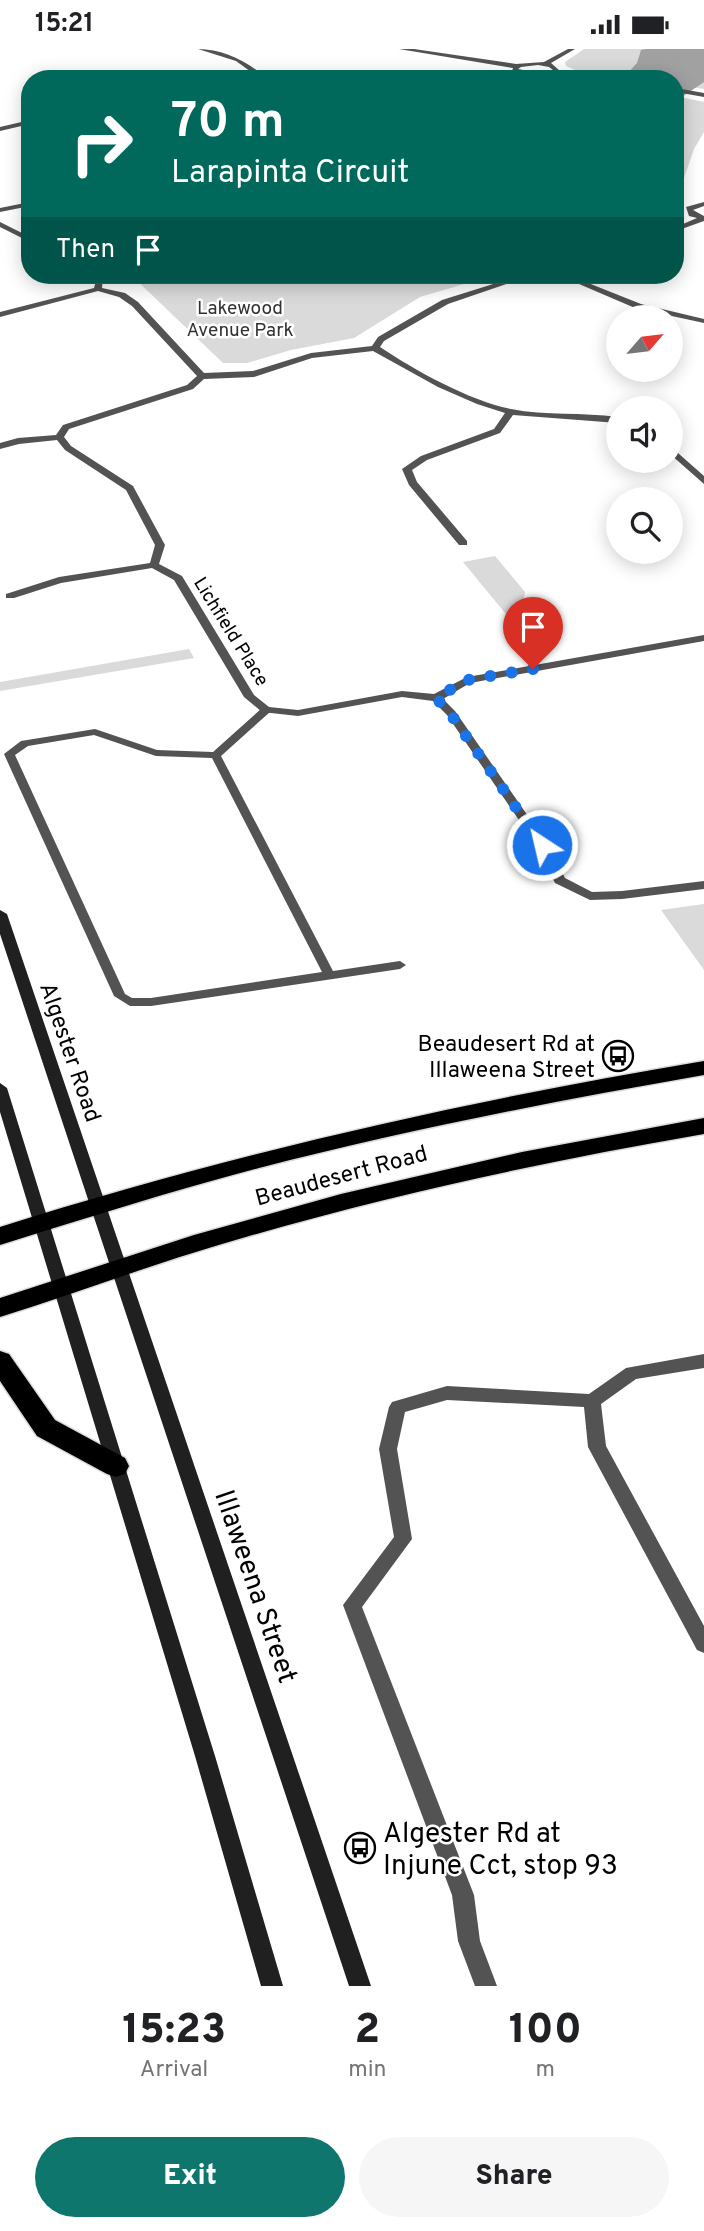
<!DOCTYPE html>
<html lang="en">
<head>
<meta charset="utf-8">
<style>
	:root { --surface:#fff; --page:#f6f6f6; --text:#202124; --muted:#757577; --accent:#0f766e }
	body { margin:0; font-family:Overpass,sans-serif; background:var(--page); color:var(--text); height:100vh; display:flex; flex-direction:column; font-size:26px; white-space:nowrap }
	* { box-sizing:border-box; margin:0 }
	p { font-size:23px; color:var(--muted) }
	.icon { flex:none; width:38px; height:38px; fill:none; stroke:currentColor; stroke-width:2; stroke-linecap:round; stroke-linejoin:round }
	.map { position:relative; height:1937px; overflow:hidden }
	.details { display:flex; flex-direction:column; background:var(--surface); flex:1 }
	.details>* { flex:none }
	.banner { position:absolute; left:21px; top:21px; width:663px; height:214px; border-radius:28px; box-shadow:0 4px 18px #0003; background:#00695c; color:#fff; overflow:hidden }
	.needle { width:46px; rotate:62deg }
	.tools { position:absolute; left:606px; top:256px; display:grid; gap:14px }
	.tools a { display:grid; place-items:center; width:77px; height:77px; border-radius:50%; background:var(--surface); box-shadow:0 4px 18px #0003; font-size:35px }
	.pin { position:absolute; display:grid; place-items:center; width:60px; height:60px; color:#fff; margin:-72px -30px; border-radius:50% 50% 50% 0; rotate:-45deg; box-shadow:0 0 7px #0007 }
	.pin .icon { rotate:45deg }
	.me { position:absolute; width:77px; margin:-38px; rotate:325deg; stroke-linejoin:round; filter:drop-shadow(0 0 5px #0008) }
	.turn { display:flex; align-items:center; gap:24px; height:147px; padding:0 35px; font-size:32px }
	.turn .icon { width:91px; height:91px; stroke-width:2.5 }
	.turn b { display:block; font-size:49px; line-height:60px }
	.then { display:flex; align-items:center; height:66px; padding:0 35px; background:#0003; gap:14px; font-size:26px }
	.eta { display:flex; justify-content:space-evenly; align-items:center; height:119px; text-align:center }
	.eta b { font-size:42px; font-weight:800; line-height:49px }
	.primary-button { display:flex; gap:14px; margin-top:auto; padding:14px 35px }
	.primary-button a { flex:1; height:80px; border-radius:42px; background:var(--accent); color:#fff; font-size:28px; font-weight:800; line-height:80px; text-align:center }
	.primary-button a+a { background:var(--page); color:var(--text) }
	.status { display:flex; justify-content:space-between; align-items:center; height:49px; padding:0 35px; background:var(--surface); direction:ltr }
	.status svg { height:19px; fill:currentColor }
	.map>svg:first-child { display:block }
	.green { fill:#dadada }
	.water { fill:#a1a1a1 }
	.lines { fill:none; stroke-linecap:round; stroke-linejoin:round }
	.highway-casing { stroke:#dbdbdb; stroke-width:3 }
	.lane { fill:#535353; fill-rule:evenodd }
	.street { fill:#535353; fill-rule:evenodd }
	.secondary { fill:#202020; fill-rule:evenodd }
	.highway { fill:#000; fill-rule:evenodd }
	.route { stroke:#1a73e8; stroke-width:12; stroke-dasharray:0 21.6 }
	.labels { text-anchor:middle; stroke-width:5; stroke-linejoin:round; paint-order:stroke }
	.far-park-label { font-size:19px; fill:#313131; stroke:#fff }
	.far-street-label { font-size:19px; fill:#000; stroke:#fff }
	.poi-label { font-size:23px; fill:#000; stroke:#fff; text-anchor:end }
	.street-label { font-size:23px; fill:#000; stroke:#fff }
	.near-street-label { font-size:28px; fill:#000; stroke:#fff }
	.near-poi-label { font-size:28px; fill:#000; stroke:#fff; text-anchor:start }
</style>
</head>
<body>
<div class="status"><b>15:21</b><svg viewBox="0 0 49 12"><path d="M0 12V9h3v3zM5 12V6h3v6zM10 12V3h3v9zM15 12V0h3v12zM26 1h20v11H26zM47 4h2v5h-2z"/></svg></div>
<div class="map">
<svg width="704" height="1937" viewBox="0 0 704 1937">
	<rect width="100%" height="100%" fill="#fff"/>
	<path class="green" d="M584 0H704V40L676 36V30C643 30 595 32 566 17L565 13Z
		M676 47 704 53V83L694 100 676 152Z
		M131 226H495L420 248 354 289 291 301 247 314H223Z
		M495 507 525 543 522 559 553 596 534 599 463 513Z
		M189 600 194 609 0 642V633Z
		M704 855V921L661 861Z"/>
	<path class="water" d="M646 0H704V33L676 52V30H622L637 14 641 1Z"/>
	<g class="lines">
		<g class="highway-casing">
			<path id="highway" d="M704 1012V1026C555 1052 405 1081 259 1119 172 1142 86 1169 0 1196V1178C231 1105 465 1052 704 1012Z
				M704 1069V1085C541 1113 380 1148 222 1195 147 1217 74 1245 0 1268V1249L194 1186 341 1145 522 1103Z
				M0 1302 9 1305 55 1371 125 1409 129 1417 125 1425 116 1428 107 1425 37 1387 0 1332Z"/>
		</g>
		<path class="lane" d="M266 658 271 661 270 663 221 707 333 922 400 912 406 916 400 920 151 957H130L114 947 4 705 21 692 95 680 157 701 213 703 262 659ZM94 686 156 707 212 709 322 923 151 949H132L125 945 15 706 28 697Z"/>
		<path class="street" d="M198 0C224 0 248 13 268 30H261L236 12Z
			M399 0H414L516 15 544 13 568 0H575L551 14 560 22 601 30 554 25 539 28 512 22 513 19ZM538 16 549 18 553 21 539 24 518 20 521 18Z
			M676 39 704 44V48L676 43Z
			M30 71V75L0 82V78Z
			M30 153V157L0 163V159Z
			M704 153V157L693 161 704 167V172L676 182V178L697 169 689 167 686 158Z
			M0 173 30 188V193L0 178Z
			M90 226H98L103 229 102 239 125 244 138 253 204 324 253 322 311 304 372 297 378 288 442 251 522 226H533L448 255 384 292 380 298C414 321 470 352 511 360 546 367 582 363 618 368V374L513 366 500 384 427 411 412 421 417 433 467 492V496H459L409 436 402 420 421 407 494 380 505 364 477 355 438 338 373 302 312 309 254 328 204 330 193 340 69 380 64 388 71 397 133 437 165 496 159 515 182 527 254 646 269 658 298 661 402 642 434 645 467 628 704 586V592L470 634 443 650 455 662 548 796 565 829 592 843 622 842 704 832V840L622 850 590 851 555 834 536 796 447 666 433 652 402 648 298 667 262 663 244 648 174 531 152 519 61 534 14 549H6V545L59 528 150 514 155 496 126 441 65 401 57 391 19 395 0 400V394L18 389 56 386 63 376 187 336 197 327 132 257 119 248 98 242 0 268V263L94 239 96 232Z
			M558 226H568L641 255 704 270V274L635 259Z
			M670 397 704 427V435L670 405Z
			M704 1305V1319L636 1330 601 1355 606 1397 704 1577V1604L697 1601 588 1398 584 1358 447 1351 405 1363 397 1400 412 1490 362 1558 474 1846 480 1892 497 1937H475L458 1892 452 1846 343 1556 394 1488 379 1400 389 1358 392 1353 447 1337 589 1345 626 1319Z"/>
		<path class="secondary" d="M0 861 7 865 371 1937H349L0 885Z
			M0 1034 7 1039 215 1707 283 1937H261L195 1707 0 1063Z"/>
		<use href="#highway" class="highway"/>
	</g>
	<g class="lines">
		<path class="route" d="M533 620 467 631 436 649 450 664 542 796"/>
	</g>
	<defs>
		<g id="bus-ring" transform="scale(1.575)"><circle r="9.5" fill="#fff" stroke="#000" stroke-width="1.5"/><path d="M-5-6H5V4H4V6H2V4H-2V6H-4V4H-5ZM-3.5-4V0h7V-4ZM-3.5 1.2v1.5H-2V1.2ZM2 1.2v1.5H3.5V1.2Z" fill="#000"/></g>
	</defs>
	<g fill-rule="evenodd">
		<use href="#bus-ring" x="618" y="1007"/>
		<use href="#bus-ring" x="360" y="1799"/>
	</g>
	<g class="labels">
		<g class="far-park-label">
			<text x="240" y="265">Lakewood<tspan x="240" dy="22">Avenue Park</tspan></text>
		</g>
		<g class="far-street-label">
			<text transform="translate(232 582) rotate(58)" y="7">Lichfield Place</text>
		</g>
		<g class="poi-label">
			<text x="595" y="1002">Beaudesert Rd at<tspan x="595" dy="26">Illaweena Street</tspan></text>
		</g>
		<g class="street-label">
			<text transform="translate(71 1003) rotate(71)" y="8">Algester Road</text>
			<text transform="translate(341 1126) rotate(-15)" y="8">Beaudesert Road</text>
		</g>
		<g class="near-street-label">
			<text transform="translate(257 1537) rotate(71)" y="10">Illaweena Street</text>
		</g>
		<g class="near-poi-label">
			<text x="383" y="1793">Algester Rd at<tspan x="383" dy="32">Injune Cct, stop 93</tspan></text>
		</g>
	</g>
</svg>
<div class="tools">
<a><svg class="needle" viewBox="-14 -14 28 28"><path d="M0-13l5 13h-10z" fill="#e53935"/><path d="M0 13l5-13h-10z" fill="#757577"/></svg></a>
<a><svg class="icon" aria-label="sound" viewBox="0 0 24 24"><path d="M4 9h4l5-4v14l-5-4H4zM17 9q2 3 0 6"/></svg></a>
<a><svg class="icon" aria-label="search" viewBox="0 0 24 24"><circle cx="10" cy="10" r="6"/><path d="M15 15l6 6"/></svg></a>
</div>
<div class="pin" style="left:533px;top:620px;background:#d93025"><svg class="icon" aria-label="arrive" viewBox="0 0 24 24"><path d="M6 21V4h12l-3 4 3 4H6"/></svg></div>
<svg class="me" style="left:542px;top:796px" viewBox="-20 -20 40 40"><circle r="17" fill="#1a73e8" stroke="#fff" stroke-width="3"/><path d="M0-11L8 9 0 5-8 9z" fill="#fff"/></svg>
<div class="banner">
<div class="turn"><svg class="icon" aria-label="right" viewBox="0 0 24 24"><path d="M7 20v-9h11M14 6l5 5-5 5"/></svg><div><b>70 m</b>Larapinta Circuit</div></div>
<div class="then">Then<svg class="icon" aria-label="arrive" viewBox="0 0 24 24"><path d="M6 21V4h12l-3 4 3 4H6"/></svg></div>
</div>
</div>
<section class="details">
<div class="eta">
<div><b>15:23</b><p>Arrival</p></div>
<div><b>2</b><p>min</p></div>
<div><b>100</b><p>m</p></div>
</div>
<div class="primary-button"><a>Exit</a><a>Share</a></div>
</section>
</body>
</html>
